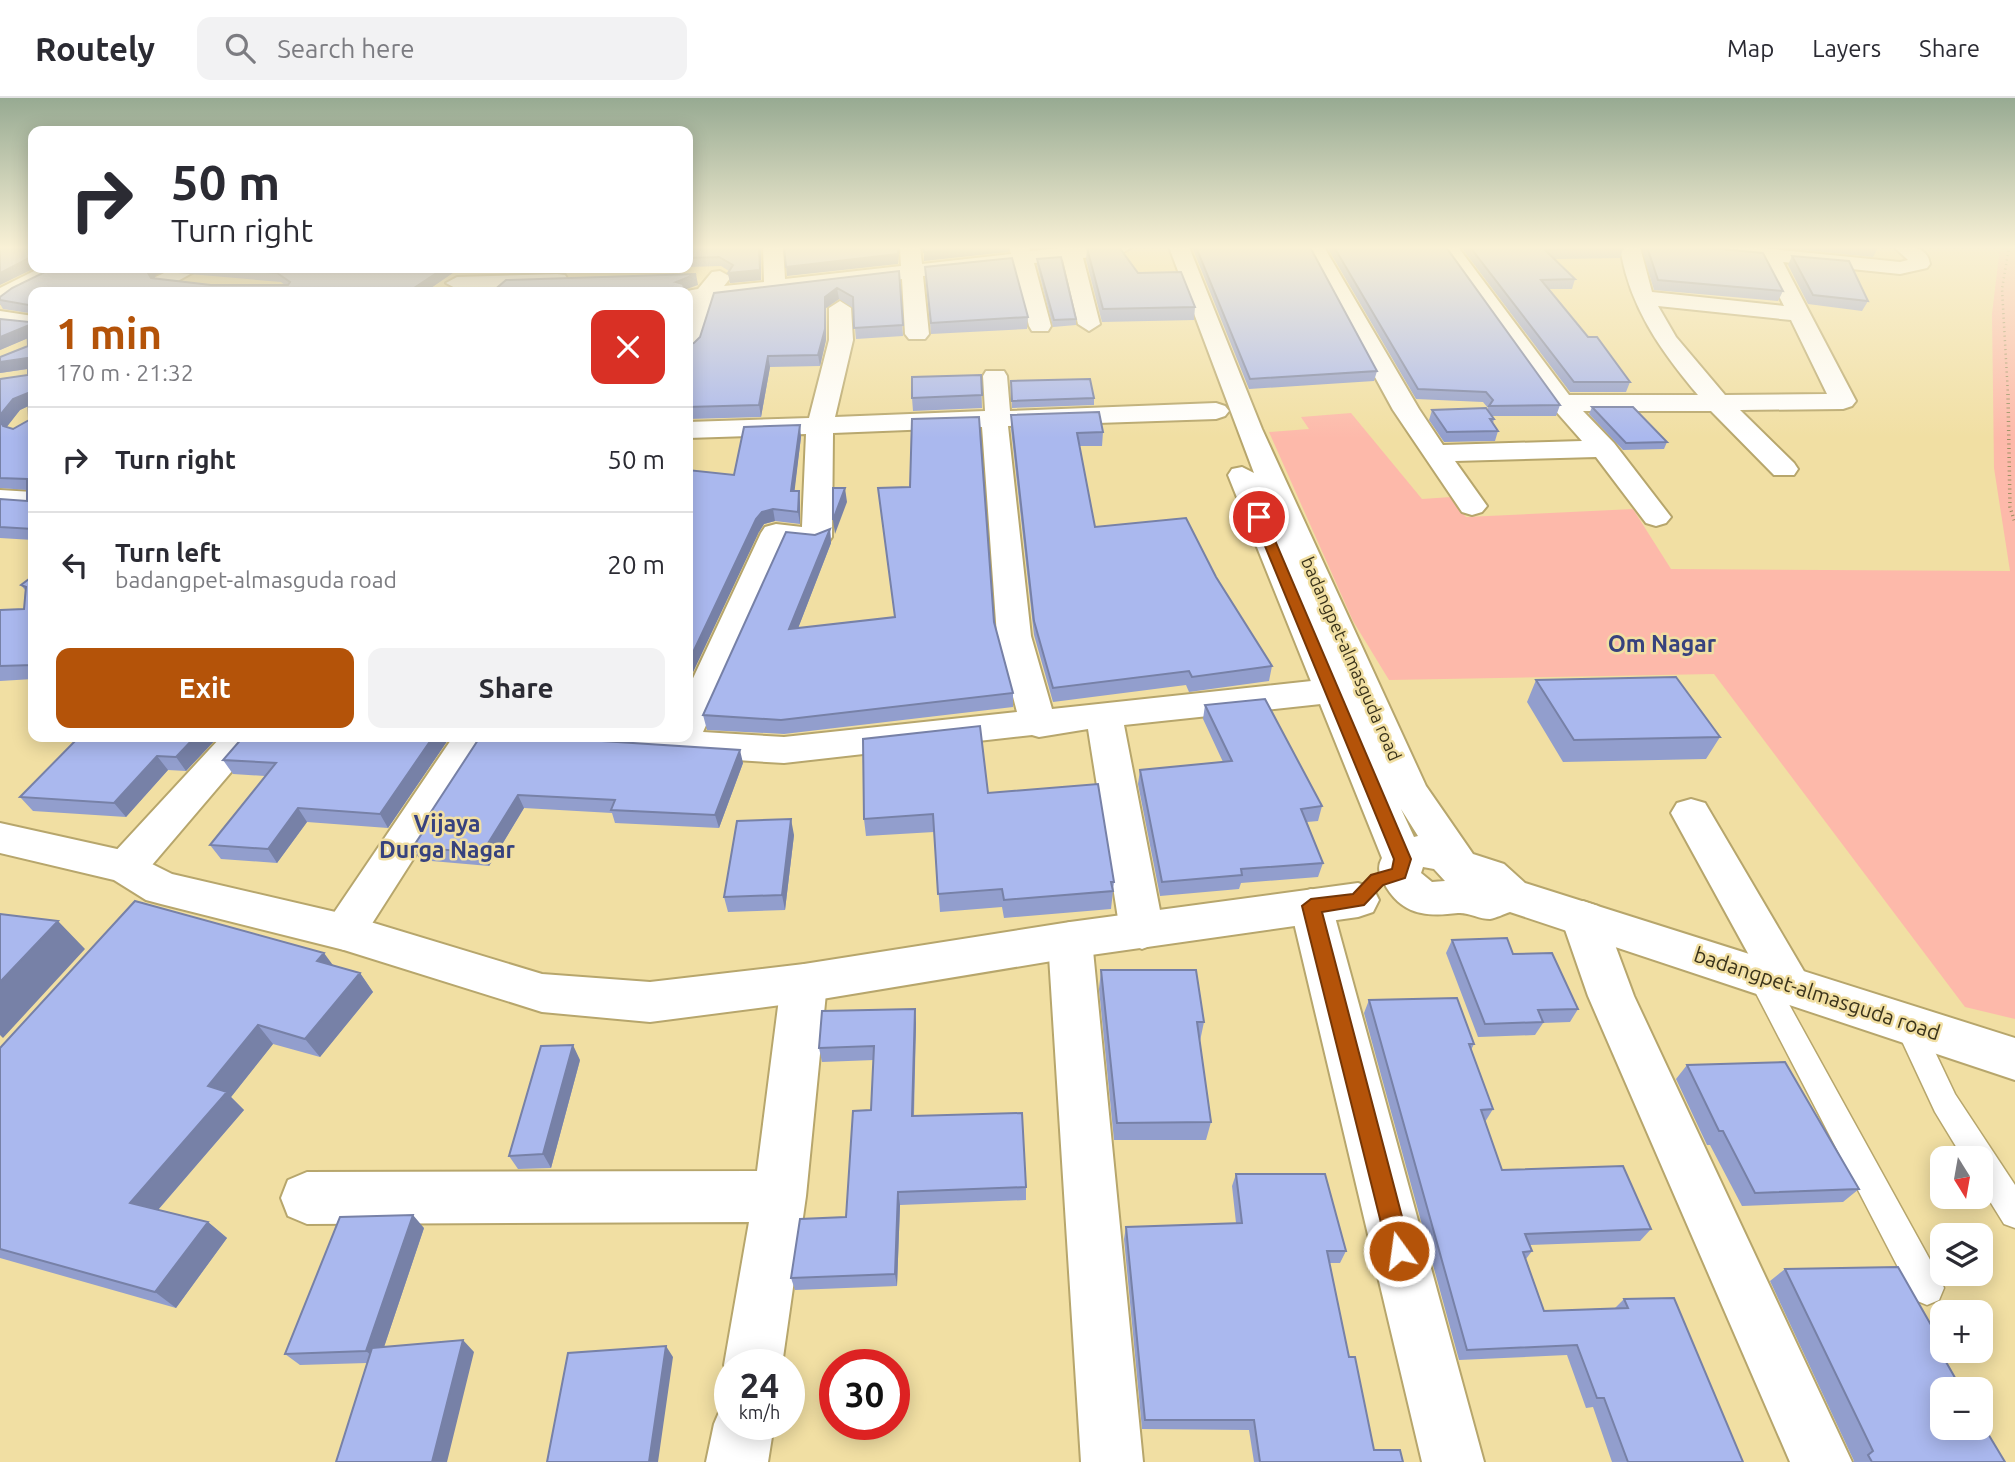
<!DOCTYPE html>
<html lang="en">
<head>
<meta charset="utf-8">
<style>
	:root { --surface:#fff; --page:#f2f2f3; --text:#2b2b33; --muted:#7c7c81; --line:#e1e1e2; --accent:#b45309 }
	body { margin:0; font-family:Ubuntu,sans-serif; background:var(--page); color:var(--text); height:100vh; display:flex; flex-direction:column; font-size:26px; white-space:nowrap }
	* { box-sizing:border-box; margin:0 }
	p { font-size:23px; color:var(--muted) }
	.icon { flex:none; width:38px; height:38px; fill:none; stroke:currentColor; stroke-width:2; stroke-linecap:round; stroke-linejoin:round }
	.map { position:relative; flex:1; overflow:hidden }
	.panel { position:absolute; left:28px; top:189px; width:665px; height:455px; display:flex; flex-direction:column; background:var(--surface); border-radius:14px; box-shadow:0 4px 18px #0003 }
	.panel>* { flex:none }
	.top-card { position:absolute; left:28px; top:28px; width:665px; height:147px; border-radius:14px; box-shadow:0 4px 18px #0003; background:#fff; color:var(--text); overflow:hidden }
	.needle { width:46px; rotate:169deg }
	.fabs { position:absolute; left:1930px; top:1048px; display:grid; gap:14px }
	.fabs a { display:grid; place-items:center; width:63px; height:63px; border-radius:14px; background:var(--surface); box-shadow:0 4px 18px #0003; font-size:35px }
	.speed { position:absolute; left:714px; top:1251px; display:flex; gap:14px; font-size:35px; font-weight:700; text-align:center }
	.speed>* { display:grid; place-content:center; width:91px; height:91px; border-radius:50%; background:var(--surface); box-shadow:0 4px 18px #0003; line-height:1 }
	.speed small { font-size:18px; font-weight:400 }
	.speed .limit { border:10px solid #d22; background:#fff; color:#111 }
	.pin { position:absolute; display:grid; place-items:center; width:60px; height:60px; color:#fff; margin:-30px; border:4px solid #fff; border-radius:50%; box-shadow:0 2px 7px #0007 }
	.me { position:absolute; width:77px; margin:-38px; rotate:346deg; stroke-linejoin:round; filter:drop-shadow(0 0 5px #0008) }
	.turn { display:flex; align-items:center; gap:24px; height:147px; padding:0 28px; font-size:32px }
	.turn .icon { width:91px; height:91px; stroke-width:2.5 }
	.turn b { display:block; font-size:49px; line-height:60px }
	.round { display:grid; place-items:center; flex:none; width:74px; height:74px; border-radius:14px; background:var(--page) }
	.headline { display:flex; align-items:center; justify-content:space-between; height:119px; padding:0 28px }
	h1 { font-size:42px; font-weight:600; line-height:52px; color:var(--accent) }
	.button { display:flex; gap:14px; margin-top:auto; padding:14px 28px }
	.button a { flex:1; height:80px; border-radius:14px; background:var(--accent); color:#fff; font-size:28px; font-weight:600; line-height:80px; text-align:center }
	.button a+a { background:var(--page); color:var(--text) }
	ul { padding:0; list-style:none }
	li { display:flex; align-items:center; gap:21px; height:105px; padding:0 28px; border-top:2px solid var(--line) }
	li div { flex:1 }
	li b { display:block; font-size:26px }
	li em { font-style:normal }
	header { display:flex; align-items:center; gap:42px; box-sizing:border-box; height:98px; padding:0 35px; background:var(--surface); border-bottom:2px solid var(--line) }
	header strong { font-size:33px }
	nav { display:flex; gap:38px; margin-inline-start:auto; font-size:24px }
	.search { width:490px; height:63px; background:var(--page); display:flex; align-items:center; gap:18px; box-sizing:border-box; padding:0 24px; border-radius:14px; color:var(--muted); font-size:26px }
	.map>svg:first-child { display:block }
	.green { fill:#fdb9aa }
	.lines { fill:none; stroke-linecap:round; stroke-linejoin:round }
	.service-casing { stroke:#b7a66c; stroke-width:3 }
	.minor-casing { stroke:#b7a66c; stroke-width:4 }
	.tertiary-casing { stroke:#b7a66c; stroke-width:4 }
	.path-far1 { stroke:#9c8f63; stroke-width:2.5; stroke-dasharray:1 3.5; stroke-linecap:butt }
	.path { stroke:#9c8f63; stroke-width:3.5; stroke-dasharray:1 3.5; stroke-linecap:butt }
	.service { fill:#fff; fill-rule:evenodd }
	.minor { fill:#fff; fill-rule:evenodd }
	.tertiary { fill:#fff; fill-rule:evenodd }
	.wall { fill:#929ecd; fill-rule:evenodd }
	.shaded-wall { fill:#7781a7 }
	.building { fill:#aab8ee; stroke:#7781a7; stroke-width:2 }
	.route { fill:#b45309; stroke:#753606; stroke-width:2 }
	.labels { text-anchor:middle; stroke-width:5; stroke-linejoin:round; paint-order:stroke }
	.far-street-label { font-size:18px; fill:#3a331b; stroke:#f1dfa3 }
	.street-label { font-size:21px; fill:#3a331b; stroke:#f1dfa3 }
	.neighbourhood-label { font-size:23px; font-weight:bold; fill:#37427e; stroke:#f1dfa3 }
</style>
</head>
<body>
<header>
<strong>Routely</strong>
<div class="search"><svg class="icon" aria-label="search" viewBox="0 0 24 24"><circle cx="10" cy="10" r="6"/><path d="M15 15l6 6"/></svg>Search here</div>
<nav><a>Map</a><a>Layers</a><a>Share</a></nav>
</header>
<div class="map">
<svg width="2015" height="1364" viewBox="0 0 2015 1364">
	<rect width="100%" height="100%" fill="#f1dfa3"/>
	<path class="green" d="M2000 149H2015V921L1965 909 1714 576 1389 582 1353 523 1269 334 1309 331 1301 319 1351 315 1422 401 1451 399 1466 419 1633 411 1671 471 2010 473 1994 370 1992 216Z"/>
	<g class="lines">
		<g class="service-casing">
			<path id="service" d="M1760 867 1769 870 1939 1178 1944 1190 1939 1202 1927 1207 1915 1202 1747 878 1751 870Z
				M1908 914 1918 918 1955 996 2015 1087V1130L2004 1126 1981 1089V1060H1963L1935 1014 1894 926 1898 918Z"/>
		</g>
		<g class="minor-casing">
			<path id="minor" d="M763 149H783L785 181 901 168 900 149H920L922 166 1011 156 1009 149H1029L1030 153 1072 149H1132L1122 155 1083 160 1100 226 1089 233 1078 226 1063 162 1034 165 1051 228 1048 233H1032L1029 228 1014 168 923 178 929 236 925 241H909L905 236 902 181 714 203 700 249 696 254 688 256V215L691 205 688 206V194H681L698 191 712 174 720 173 731 179 724 188 764 184Z
				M1304 149H1324L1419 311 1443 347 1582 343 1553 310 1438 149H1458L1569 297H1698C1660 252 1629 208 1620 149H1640L1652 194 1784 208 1761 162 1696 155 1686 149H1752L1900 164 1908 162 1894 149C1909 149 1927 147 1930 166L1927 170 1900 176 1783 164 1856 303 1852 308 1843 311 1740 312 1794 365 1798 371 1794 377H1774L1711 313H1583L1614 345 1671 419 1666 425 1656 428 1646 425 1596 359 1455 363 1487 408 1482 414 1472 417 1462 414 1393 312ZM1658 208 1791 222 1827 296 1725 297 1676 239Z
				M40 170H66L63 174 0 205V190Z
				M175 170H201L158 194H131L134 189Z
				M557 176 565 177 568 182 565 187 457 191 446 185 457 179Z
				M840 203 851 210 853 242 835 319 985 313 983 278 986 273H1004L1007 278 1010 313 1216 305 1225 308 1229 313 1225 318 1216 321 1008 328 1031 538 1052 611 1330 581 1343 585 1348 593 1343 601 1330 605 1124 627 1164 833 1157 845 1142 851 1127 845 1120 833 1088 631 1039 639 1032 637 784 665 576 652 563 648 557 639H688V591L761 435 765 429 776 426 802 429 806 336 688 340V324L809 320 829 242V210ZM982 329 997 538 1017 614 784 639 703 634 787 445 817 448 828 445 832 439 833 335Z
				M0 213 33 218V232L0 227Z
				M0 392 33 394V412L0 410Z
				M221 639H261L141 780 126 785 111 780 105 769 111 758Z
				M453 639H491L359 846 344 852 329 846 322 834 329 822Z
				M1691 701 1705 705 1805 875 1812 888 1805 901 1789 907 1773 901 1671 715 1677 705Z
				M1311 791 1326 796 1332 808 1484 1364H1422L1290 808 1296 796Z
				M1583 803 1598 808 1605 820 1634 898 1852 1364H1790L1588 898 1561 820 1568 808Z
				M1070 824 1086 829 1092 842 1143 1364H1081L1048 842 1054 829Z
				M804 866 820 872 827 885 806 1098 782 1267H730V1282L724 1267 749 1124 307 1126 288 1118 281 1100 288 1082 307 1074 757 1073 781 885 788 872Z
				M730 1302V1326H774L768 1364H706L714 1326 723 1305Z"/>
		</g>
		<g class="tertiary-casing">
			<path id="tertiary" d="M1169 149H1189L1262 331 1426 688 1473 756 1504 766 1525 785 2015 940V982L1510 814C1504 816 1496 820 1490 821 1479 821 1468 814 1458 815 1426 819 1401 817 1384 785 1379 776 1377 769 1382 760L1228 377 1232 371 1242 369 1254 375ZM1401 711 1418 738 1414 739ZM1423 769 1434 771 1445 783 1432 784 1421 775Z
				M0 725 126 753 172 776 344 816 542 876 650 884 804 866 1070 824 1358 785 1373 790 1379 802 1373 814 1358 819 1070 860 804 904 650 924 542 914 344 852 161 806 146 802 114 782 0 755Z"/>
		</g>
		<path class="path-far1" d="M2008 297 2002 191 2009 149"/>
		<path class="path" d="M2008 296 2010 409 2015 425"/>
		<use href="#service" class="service"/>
		<use href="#minor" class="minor"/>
		<use href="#tertiary" class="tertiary"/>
	</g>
	<path class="wall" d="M688 149H760L761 182 730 185 728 175 729 173 721 168 688 169Z
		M1031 149H1062L1032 150Z
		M1192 149H1310L1377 273 1374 283 1249 291Z
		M1327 149H1446L1560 307 1556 318H1492L1494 321 1493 325 1498 333 1495 343 1444 344 1429 322 1432 312H1487L1488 310 1483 304 1416 301Z
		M1461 149H1623V151L1620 160 1554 161 1575 181 1572 191H1549L1588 239 1630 284 1626 294H1570Z
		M1641 149H1701L1783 193 1778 203 1654 192Z
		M1775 149H1878V150L1873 159Z
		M1087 150 1138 175 1195 209 1194 222 1102 224 1086 162Z
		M1792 158 1868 203 1862 213 1808 206 1788 167Z
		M1037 161 1076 221V227L1053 229 1037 167Z
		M925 169 1028 219 1027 231 931 236Z
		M53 170H460L425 194H33V442L0 440V401L27 403V392L0 390V281L28 277V271L0 275V259L28 248V240L0 252V221L29 224V215L3 211 0 206V199ZM166 174 281 184 285 187H211L154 180 156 177ZM28 308 29 322 13 331 6 329 20 312Z
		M526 170H675L528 174Z
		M899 173 903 238 856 241 853 210 839 201 826 210V242L820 268 770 269 761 319 688 321V247L694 245 700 239 714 195Z
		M981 277 982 310 913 313 912 300Z
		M1011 283 1094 300V307L1012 310Z
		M1592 309 1667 344 1664 351 1623 352 1589 316Z
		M1011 317 1103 334 1102 348H1079L1095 429 1216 479 1272 568 1269 583 1189 594 1186 587 1053 604 1034 537 1011 331Z
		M801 339 794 393H799L800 405V426L775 423 764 426 759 434 734 377Z
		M878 390 994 524 1013 595V609L784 636 707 632 703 617 815 437 830 431 831 445 798 530 895 519Z
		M33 478V581L0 583V512L24 511 25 492 21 487Z
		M1536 582 1720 639 1706 661 1563 664 1527 604Z
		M1205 607 1322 708 1318 723 1307 724 1323 765 1318 779 1241 785 1239 791 1160 798 1138 686 1140 672 1223 664 1203 621Z
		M79 639H218L186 673 168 672 126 719 33 713 20 699Z
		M243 639H450L388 730 307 724 277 765 221 761 210 747 265 678 233 676 223 662Z
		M571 641 743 665 719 730 615 725 612 715 524 710 489 768 420 762 413 749 430 724 427 720Z
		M988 695 1114 784 1111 811 1004 820 1002 809 940 814 934 734 866 738 864 721Z
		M794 737 785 812 728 814 724 799Z
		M1452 842 1513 856 1578 911 1570 924 1543 925 1535 937 1478 939 1446 855Z
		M333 868 360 875 373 894 320 959 273 946 231 999 244 1012 158 1112 208 1124 227 1140 176 1210 0 1160V950Z
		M1101 872 1204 924 1200 943 1211 1024 1206 1042H1114L1099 891Z
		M1369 902 1474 946 1471 952 1493 1011 1485 1024 1502 1072 1651 1131 1640 1143 1530 1147 1532 1153 1526 1161 1544 1213 1615 1210 1624 1201 1743 1364H1612L1593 1309 1586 1310 1567 1257 1459 1262 1364 915Z
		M915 911 916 925 914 1018 1026 1089V1102L900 1107 897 1188 795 1192 791 1180 846 1119 871 1012 874 962 822 964 819 950Z
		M580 962 551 1070 518 1071 509 1058Z
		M1687 967 1859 1091 1843 1104 1742 1108 1710 1047H1707L1676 981Z
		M1236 1076 1346 1153 1340 1165H1329L1349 1259 1374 1352 1403 1364H1254L1249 1332 1142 1331 1124 1141 1126 1129 1236 1125 1232 1088Z
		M424 1130 384 1249 474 1254 367 1265 300 1267 285 1256Z
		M1785 1171 1939 1241 1934 1244 2005 1364H1853L1854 1363 1770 1183Z"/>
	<path class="shaded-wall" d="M759 149H761V182L730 185 728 175Z
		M900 149 898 166 787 178 786 169Z
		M971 149H1009L1008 154 924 163V154Z
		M33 158V170H35L0 187V175Z
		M150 170H164L166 174 156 177 153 184 148 175Z
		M444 170H460L425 194H408Z
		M696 176 698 187 684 192 676 184Z
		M837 190 839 201 826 210V242L820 268 818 257 825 199Z
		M27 228 33 238 0 252V239Z
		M768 258 770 269 761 319 759 307Z
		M28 260 33 270 0 275V264Z
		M28 295 33 306 20 312 6 330 3 328 0 322V317L13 301Z
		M800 327 801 339 793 406 791 393Z
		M845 390 847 404 835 436 833 422Z
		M799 393 800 405V426L798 414Z
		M773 411 775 423 764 426 759 434 688 585V565L756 421 762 414Z
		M830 431 831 445 792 546 789 531Z
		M195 639H218L186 673 176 659Z
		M433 639H450L388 730 380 716Z
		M740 652 743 665 719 730 715 717Z
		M157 658 168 672 126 719 114 705Z
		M518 697 524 710 489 768 482 755Z
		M298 710 307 724 277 765 268 751Z
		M791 721 794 737 785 812 782 797Z
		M58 823 85 851 3 940 0 937V884Z
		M324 855 338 874 317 863Z
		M360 875 373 894 320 959 305 941Z
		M915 911 916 925 913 1032 912 1018Z
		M258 927 273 946 231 999 244 1012 150 1121 130 1105 208 988Z
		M573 947 580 962 551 1070 543 1056Z
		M898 1094 900 1107 897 1188 895 1176Z
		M413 1117 424 1130 379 1264 366 1253Z
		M208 1124 227 1140 176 1210 155 1194Z
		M463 1242 474 1254 447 1364H432Z
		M666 1248 673 1259 658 1364H649Z"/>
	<path class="building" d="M0 149H33V158L0 175Z
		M688 149H759L760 172 728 175 733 167 719 159 688 160Z
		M784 149H898V156L786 169Z
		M923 149H971L924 154Z
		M1101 149H1119L1138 175 1181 174 1195 209 1103 211 1087 150Z
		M1196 149H1310L1377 273 1250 281Z
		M1334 149H1446L1560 307 1489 308 1493 302 1486 294 1418 291Z
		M1470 149H1623V151L1545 152 1575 181 1541 182 1588 239H1597L1630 284H1574Z
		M1647 149H1701L1763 155 1783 193 1658 182Z
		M1792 158 1849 163 1868 203 1813 197Z
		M1061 159 1076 221 1054 222 1037 161Z
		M1012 160 1028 219 931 225 925 169Z
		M53 170H150L148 175 151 180 211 187H288L290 184 277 175 216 170H444L408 194H33V431L0 429V401L27 403V381L0 380V322L3 328 13 331 29 322 28 295 13 301 0 317V281L28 277V260L0 264V259L28 248 27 228 0 239V221L29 224V207L0 202V199L12 190Z
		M899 173 903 227 854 230 853 199 837 190 825 199V231L818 257 768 258 759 307 688 309V247L694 245 700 239 714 195Z
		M696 176 676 184 683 186 685 194H492L506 182Z
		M981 277 982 297 912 300V279Z
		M1090 281 1094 300 1012 303 1011 283Z
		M1592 309H1633L1667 344 1626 345Z
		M1486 310 1494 321H1490L1498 333 1447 334 1432 312Z
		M1099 314 1103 334 1077 335 1095 429 1186 420 1216 479 1272 568 1192 579 1189 573 1053 590 1034 523 1011 317Z
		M979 319 994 524 1013 595 781 622 703 617 786 434 815 437 830 431 789 531 895 519 878 390 910 389 912 321Z
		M800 327 791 393H799L798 414 773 411 762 414 756 421 688 565V372L734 377 744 329Z
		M833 390H845L833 422Z
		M33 478V567L0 568V512L24 511 26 489 21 487Z
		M1676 579 1720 639 1574 642 1536 582Z
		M1265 601 1322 708 1301 711 1323 765 1241 771 1242 777 1162 784 1140 672 1232 663 1205 607Z
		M980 628 988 695 1098 686 1114 784H1111L1113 793 1004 802 1002 791 938 796 933 716 864 721 863 641Z
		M79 639H195L176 659 157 658 114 705 20 699Z
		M243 639H433L380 716 298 710 268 751 210 747 276 665 223 662Z
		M480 639H562L571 641 740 652 715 717 611 712 615 702 518 697 482 755 413 749 432 720H427Z
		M791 721 782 797 724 799 737 723Z
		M135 803 324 855 317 863 360 875 305 941 258 927 208 988 227 994 130 1105 208 1124 155 1194 0 1151V950Z
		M0 816 58 823 0 884Z
		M1507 840 1513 856 1552 855 1578 911 1538 912 1543 924 1485 926 1452 842Z
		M1101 872H1196L1204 924H1197L1211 1024 1117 1025Z
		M1457 900 1474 946H1469L1493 1011 1481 1012 1502 1072 1623 1068 1651 1131 1525 1136 1532 1153 1523 1154 1544 1213 1628 1210 1624 1201 1674 1200 1743 1364H1628L1604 1300H1597L1577 1247 1467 1252 1369 902Z
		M915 911 912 1018 1022 1015 1026 1089 898 1094 895 1176 791 1180 800 1121 846 1119 853 1013 871 1012 874 948 819 950 822 913Z
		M573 947 543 1056 509 1058 541 948Z
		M1785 964 1859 1091 1755 1095 1723 1033H1719L1687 967Z
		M1236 1076H1325L1346 1153H1327L1349 1259H1355L1374 1352H1400L1403 1364H1260L1254 1322H1145L1126 1129 1242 1125Z
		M413 1117 366 1253 285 1256 340 1119Z
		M1898 1169 1939 1241H1933L1962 1292H1942V1330H1981V1324L2005 1364H1872L1868 1357 1873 1353 1785 1171Z
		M463 1242 432 1364H336L372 1250Z
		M666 1248 649 1364H547L568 1255Z"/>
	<linearGradient id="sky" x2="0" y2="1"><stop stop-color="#97aa92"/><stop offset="0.44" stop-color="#f9f1d6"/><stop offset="1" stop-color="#f9f1d6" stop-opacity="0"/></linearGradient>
	<rect width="2015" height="340" fill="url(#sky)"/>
	<path class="route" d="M1259 416 1265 419 1411 761 1405 780 1383 787 1364 807 1322 814 1411 1153 1407 1161 1399 1165 1391 1161 1388 1153 1302 808 1311 801 1353 796 1371 777 1392 771 1394 761 1253 419Z"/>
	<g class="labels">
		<g class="far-street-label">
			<text transform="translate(1351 561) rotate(66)" y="6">badangpet-almasguda road</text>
		</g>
		<g class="street-label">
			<text transform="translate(1817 896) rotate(18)" y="7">badangpet-almasguda road</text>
		</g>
		<g class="neighbourhood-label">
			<text x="1662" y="554">Om Nagar</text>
			<text x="447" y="734">Vijaya<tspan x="447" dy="26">Durga Nagar</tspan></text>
		</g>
	</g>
</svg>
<div class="fabs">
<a><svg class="needle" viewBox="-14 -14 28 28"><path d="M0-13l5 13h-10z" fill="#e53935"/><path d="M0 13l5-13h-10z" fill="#7c7c81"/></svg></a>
<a><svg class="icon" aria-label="layers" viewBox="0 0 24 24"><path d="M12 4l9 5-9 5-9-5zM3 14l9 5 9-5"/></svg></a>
<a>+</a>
<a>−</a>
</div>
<div class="speed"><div>24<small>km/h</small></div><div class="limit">30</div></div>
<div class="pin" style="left:1259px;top:419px;background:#d93025"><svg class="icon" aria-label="arrive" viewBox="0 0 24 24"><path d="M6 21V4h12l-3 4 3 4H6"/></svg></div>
<svg class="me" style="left:1399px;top:1153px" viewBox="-20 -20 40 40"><circle r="17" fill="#b45309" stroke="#fff" stroke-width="3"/><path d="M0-11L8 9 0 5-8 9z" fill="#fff"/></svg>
<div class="top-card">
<div class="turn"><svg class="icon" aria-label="right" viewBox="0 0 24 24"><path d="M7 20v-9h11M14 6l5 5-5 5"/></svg><div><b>50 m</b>Turn right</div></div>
</div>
<section class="panel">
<div class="headline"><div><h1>1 min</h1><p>170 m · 21:32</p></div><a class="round" style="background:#d93025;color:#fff"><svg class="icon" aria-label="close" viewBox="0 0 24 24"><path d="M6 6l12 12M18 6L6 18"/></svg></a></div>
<ul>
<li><svg class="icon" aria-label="right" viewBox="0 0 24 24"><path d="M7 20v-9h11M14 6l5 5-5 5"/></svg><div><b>Turn right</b></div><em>50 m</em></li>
<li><svg class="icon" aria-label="left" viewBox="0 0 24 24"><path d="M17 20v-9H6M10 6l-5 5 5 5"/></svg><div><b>Turn left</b><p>badangpet-almasguda road</p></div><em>20 m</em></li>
</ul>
<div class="button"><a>Exit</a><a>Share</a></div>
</section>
</div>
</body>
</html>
